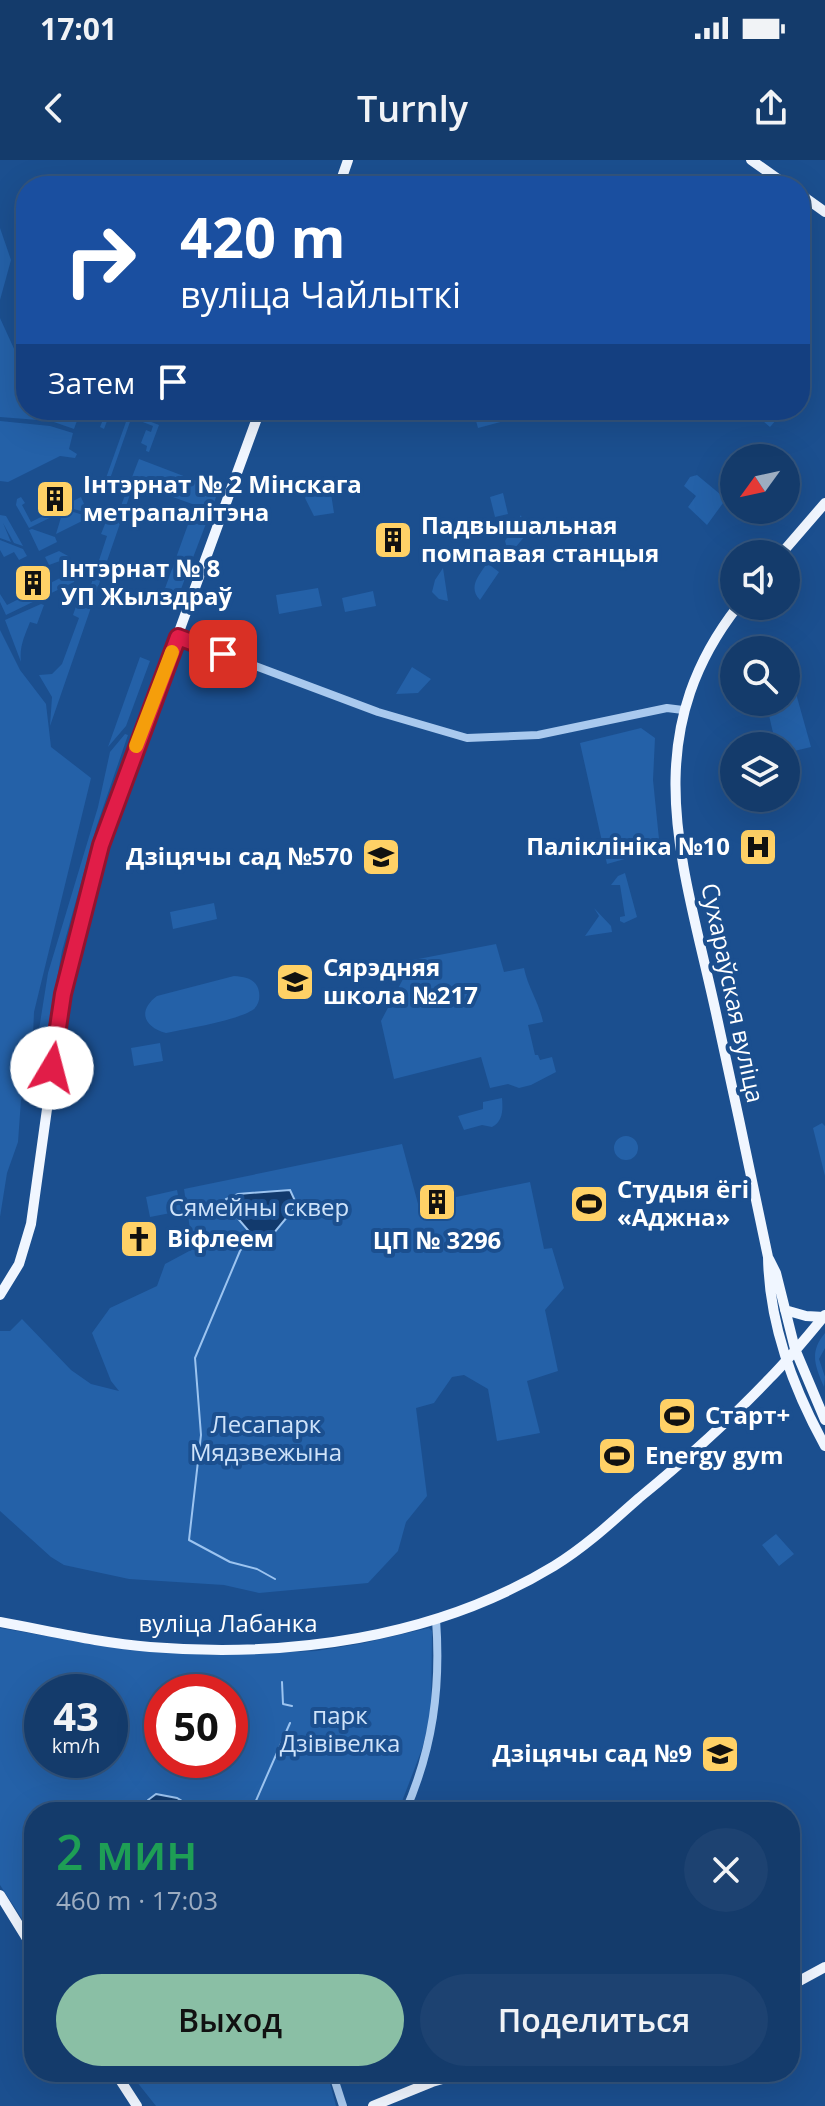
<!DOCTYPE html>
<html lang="ru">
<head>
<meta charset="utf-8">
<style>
	:root { --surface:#143b6b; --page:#1d4271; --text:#f1f3f6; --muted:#9dadc1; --line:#33557e; --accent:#8abfa5 }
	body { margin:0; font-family:"Open Sans",sans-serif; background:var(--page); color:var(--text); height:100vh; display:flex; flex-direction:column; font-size:30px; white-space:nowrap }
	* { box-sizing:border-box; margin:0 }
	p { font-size:26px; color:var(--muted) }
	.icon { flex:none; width:44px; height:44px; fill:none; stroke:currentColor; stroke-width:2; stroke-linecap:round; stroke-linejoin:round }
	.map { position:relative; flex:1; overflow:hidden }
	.side { position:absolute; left:24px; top:1642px; width:776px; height:280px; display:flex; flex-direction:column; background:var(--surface); border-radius:32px; box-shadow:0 8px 32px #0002,0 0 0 2px var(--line) }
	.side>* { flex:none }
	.banner { position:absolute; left:16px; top:16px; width:794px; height:244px; border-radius:32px; box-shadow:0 8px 32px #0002,0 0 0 2px var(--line); background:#1a4fa0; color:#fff; overflow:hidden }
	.needle { width:52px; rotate:237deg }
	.fabs { position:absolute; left:720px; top:284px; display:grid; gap:16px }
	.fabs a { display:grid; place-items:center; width:80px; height:80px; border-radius:50%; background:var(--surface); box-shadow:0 8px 32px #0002,0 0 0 2px var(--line); font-size:40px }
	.speed { position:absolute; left:24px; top:1514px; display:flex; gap:16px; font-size:40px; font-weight:700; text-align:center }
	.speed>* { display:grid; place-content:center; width:104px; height:104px; border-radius:50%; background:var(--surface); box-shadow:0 8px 32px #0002,0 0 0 2px var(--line); line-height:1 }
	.speed small { font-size:20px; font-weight:400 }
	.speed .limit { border:12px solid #d22; background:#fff; color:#111 }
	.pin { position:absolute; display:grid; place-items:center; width:68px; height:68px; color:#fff; margin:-34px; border-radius:16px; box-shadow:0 4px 12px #0006 }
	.me { position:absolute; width:88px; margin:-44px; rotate:8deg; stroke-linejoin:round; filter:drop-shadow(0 0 6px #0008) }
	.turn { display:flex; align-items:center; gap:28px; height:168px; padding:0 32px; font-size:36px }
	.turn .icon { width:104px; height:104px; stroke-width:2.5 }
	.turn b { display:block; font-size:56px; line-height:68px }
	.then { display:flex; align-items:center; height:76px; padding:0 32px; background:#0003; gap:16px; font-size:30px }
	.round { display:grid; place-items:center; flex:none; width:84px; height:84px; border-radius:42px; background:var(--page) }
	.head { display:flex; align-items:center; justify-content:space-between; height:136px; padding:0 32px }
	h1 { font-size:48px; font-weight:600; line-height:60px; color:#1e9e55 }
	.primary-button { display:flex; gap:16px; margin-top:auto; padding:16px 32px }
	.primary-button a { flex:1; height:92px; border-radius:48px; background:var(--accent); color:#111; font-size:32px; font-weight:600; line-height:92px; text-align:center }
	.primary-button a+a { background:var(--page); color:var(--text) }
	.status { display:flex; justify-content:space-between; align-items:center; height:56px; padding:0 40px; background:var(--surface); direction:ltr }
	.status svg { height:22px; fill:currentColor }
	header { display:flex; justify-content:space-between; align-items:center; height:104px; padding:0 32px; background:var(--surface); font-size:36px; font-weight:600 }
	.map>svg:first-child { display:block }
	.green { fill:#2461a8; fill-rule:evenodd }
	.water { fill:#123a6d; stroke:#9cc4f0; stroke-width:2 }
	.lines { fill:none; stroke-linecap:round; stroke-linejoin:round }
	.stream { stroke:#9cc4f0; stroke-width:2 }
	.minor { stroke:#a9c9ee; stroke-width:8 }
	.major { stroke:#f0f6ff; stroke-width:10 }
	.route-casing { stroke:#92132f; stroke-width:20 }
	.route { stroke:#e11d48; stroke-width:14 }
	.slow { stroke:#f59e0b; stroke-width:14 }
	.labels { text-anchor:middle; stroke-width:8; stroke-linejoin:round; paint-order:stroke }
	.poi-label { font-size:24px; font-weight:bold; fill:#fff; stroke:#1b4f8f; text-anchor:start }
	.street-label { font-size:24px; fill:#fff; stroke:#1b4f8f }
	.park-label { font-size:24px; fill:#cfe3fa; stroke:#1b4f8f }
</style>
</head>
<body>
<div class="status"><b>17:01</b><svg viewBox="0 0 49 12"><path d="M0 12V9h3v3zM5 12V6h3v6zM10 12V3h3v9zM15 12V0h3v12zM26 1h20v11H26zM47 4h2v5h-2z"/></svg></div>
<header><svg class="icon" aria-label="back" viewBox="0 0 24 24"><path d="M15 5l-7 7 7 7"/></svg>Turnly<svg class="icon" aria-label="share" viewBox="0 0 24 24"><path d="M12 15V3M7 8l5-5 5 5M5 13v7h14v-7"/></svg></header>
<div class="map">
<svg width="825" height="1946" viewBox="0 0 825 1946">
	<rect width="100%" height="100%" fill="#1b4f8f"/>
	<path class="green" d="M0 68 11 100 0 140Z
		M0 158 26 215V250H73L78 258 74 269 51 261 0 257Z
		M107 250 132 256 105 333 101 332 127 259 110 253 104 269 100 267Z
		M473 250H506L508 260 478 268Z
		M750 250H785L770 267Z
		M136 256 159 265 149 292 146 291 147 286 141 283 146 270 151 272 153 266 135 259Z
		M0 261 50 266 73 273 69 289 77 294 75 298 60 296 8 322 0 321Z
		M139 299 215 328 218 332 178 437 163 434 195 345 134 323 50 566 52 537 39 515 52 514 62 504 79 458 73 455 80 435 87 437 107 376 101 374 109 354 117 356Z
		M697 315 726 339 707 365 688 347 696 336 684 326 690 317Z
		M330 327 334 353 314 356 305 338 309 330Z
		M503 333 508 354 495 357 490 337Z
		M21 337 25 343 22 345 31 362 81 337 88 353 70 348 29 368 16 345 17 339Z
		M70 351 90 357 56 374 62 354Z
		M0 355 6 356 23 386 14 383 3 363 11 382 0 378Z
		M521 355 525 376 509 395 505 381Z
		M32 369 55 377 57 382 39 391 29 370Z
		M0 380 23 389 27 396 19 400 14 392 4 397 0 390Z
		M59 391 68 396 77 413 74 422 6 455 0 442V434L7 445 66 415 60 401 49 405 45 397Z
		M487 403 499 412 480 440C468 427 478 417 487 403Z
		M443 408 448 441 439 439 432 432 435 420Z
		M318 428 322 446 279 454 276 435Z
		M373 431 376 446 345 452 342 438Z
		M41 444 44 445 37 464 30 462C25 475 19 487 21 502L5 460Z
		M0 470 20 510 46 544 51 587 91 618 34 852 32 901 26 930 21 940 18 982 7 1013 0 1057Z
		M140 497 150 501 126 566 108 587Z
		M786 498 811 587 786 593V586H776L766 542H786Z
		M412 507 431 519 418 533 396 534Z
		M641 568 655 578 653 620 660 689 607 704 580 583Z
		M125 574 128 575 97 665 62 791 36 934 37 882 48 813 98 647 110 592Z
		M625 713 637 757 624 763 620 761V757L625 756 620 725H611L618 716Z
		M214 743 217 759 173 769 170 752Z
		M594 748 611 766 612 772 585 776 599 756Z
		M496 784 504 812 524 808C528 828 539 842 543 862L528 865 535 895H538L540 900 552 897 556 912 531 925 519 928 508 924 490 928 481 897 394 919 381 861 413 800Z
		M234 816C246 817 257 819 259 832 260 838 259 844 254 849 240 860 185 869 166 873 144 867 137 851 157 836Z
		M160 883 163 901 134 906 131 888Z
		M502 938C503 950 503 961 492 967L482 965 464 970 458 956 483 949V942Z
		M822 963 825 966V1016L813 968Z
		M614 988a12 12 0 1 1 24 0a12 12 0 1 1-24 0Z
		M402 984 421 1055 453 1048 451 1038 530 1022 544 1089 552 1088 564 1128 545 1150 558 1211 527 1221 540 1273 497 1281 488 1229 464 1215 452 1217 434 1243 416 1248 427 1336 406 1362 398 1391 368 1423 259 1433 224 1425 129 1419 64 1405 51 1397 0 1351V1171H10L22 1159 71 1210 91 1224 119 1231 111 1221 92 1173 110 1148 157 1126 165 1104 193 1089 184 1029Z
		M177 1030 181 1051 150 1057 146 1037Z
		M825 1173V1188L819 1199 825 1217 824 1227C815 1206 809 1192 825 1173Z
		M776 1374 794 1394 779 1406 762 1385Z
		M0 1468 128 1490 214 1495 316 1491 364 1483 429 1468 432 1471 431 1554 422 1589 398 1652H34V1777L0 1725ZM42 1532H110V1600H42ZM162 1532H230V1600H162Z
		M129 1912H327L336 1946H156Z"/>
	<path class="water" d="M290 1030 297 1045 269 1079 259 1083 228 1047 226 1039 238 1034Z
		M156 1634 177 1638 200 1652H144L148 1640Z"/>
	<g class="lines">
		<path class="stream" d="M252 1076 240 1091 195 1198 201 1275 189 1380 230 1402 257 1409 275 1419
			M282 1522 283 1544 292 1546
			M251 1652 290 1563"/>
		<path class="minor" d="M178 477 378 552 467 578 538 575 667 548 683 550
			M405 1652C433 1588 441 1528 436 1459
			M332 1912 343 1946"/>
		<path class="major" d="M751 0 788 26
			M339 26 348 0
			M800 34 825 52
			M781 394 825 343
			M738 446C634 579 684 706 716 853 734 934 751 1016 768 1097 769 1163 794 1230 825 1286
			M769 1099 776 1113 795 1189 825 1260
			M0 1135 19 1104 31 1064 63 834 101 685 260 250
			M785 1150 806 1156 824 1157
			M0 1462C50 1471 99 1483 150 1487 287 1498 434 1479 554 1406 585 1387 612 1362 639 1338 684 1301 729 1261 769 1219 789 1199 807 1177 825 1155
			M0 1735 34 1790
			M790 1826 825 1807
			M115 1912 137 1946
			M373 1946 432 1922 467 1912"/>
	</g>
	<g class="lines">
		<g class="route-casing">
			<path id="route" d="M52 908 63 834 101 685 178 477 223 494"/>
		</g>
		<use href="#route" class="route"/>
		<path class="slow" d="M136 586 172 492"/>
	</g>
	<defs>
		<g id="building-square" transform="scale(2)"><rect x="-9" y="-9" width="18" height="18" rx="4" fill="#ffd166" stroke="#1b4f8f"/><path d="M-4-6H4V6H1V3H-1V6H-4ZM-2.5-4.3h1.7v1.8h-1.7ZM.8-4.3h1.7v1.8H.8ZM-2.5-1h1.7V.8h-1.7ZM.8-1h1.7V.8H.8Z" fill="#111"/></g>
		<g id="hospital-square" transform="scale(2)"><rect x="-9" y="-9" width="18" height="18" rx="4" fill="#ffd166" stroke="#1b4f8f"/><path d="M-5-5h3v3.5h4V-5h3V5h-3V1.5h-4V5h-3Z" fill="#111"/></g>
		<g id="school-square" transform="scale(2)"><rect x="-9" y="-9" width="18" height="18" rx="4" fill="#ffd166" stroke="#1b4f8f"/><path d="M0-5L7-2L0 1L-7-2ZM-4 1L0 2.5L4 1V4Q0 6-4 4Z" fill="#111"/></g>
		<g id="stadium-square" transform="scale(2)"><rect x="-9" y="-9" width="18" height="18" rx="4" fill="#ffd166" stroke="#1b4f8f"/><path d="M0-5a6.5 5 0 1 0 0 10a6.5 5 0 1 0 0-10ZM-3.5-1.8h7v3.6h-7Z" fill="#111"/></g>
		<g id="church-square" transform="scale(2)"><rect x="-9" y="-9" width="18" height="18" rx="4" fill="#ffd166" stroke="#1b4f8f"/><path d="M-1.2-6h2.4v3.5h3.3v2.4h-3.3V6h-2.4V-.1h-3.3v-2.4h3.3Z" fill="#111"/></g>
	</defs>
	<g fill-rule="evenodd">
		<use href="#building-square" x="55" y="339"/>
		<use href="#building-square" x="393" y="380"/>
		<use href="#building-square" x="33" y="423"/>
		<use href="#hospital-square" x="758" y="687"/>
		<use href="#school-square" x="381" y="697"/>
		<use href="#school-square" x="295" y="822"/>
		<use href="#building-square" x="437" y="1042"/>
		<use href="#stadium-square" x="589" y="1044"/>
		<use href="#church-square" x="139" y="1079"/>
		<use href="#stadium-square" x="677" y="1256"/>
		<use href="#stadium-square" x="617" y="1296"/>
		<use href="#school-square" x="720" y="1594"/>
	</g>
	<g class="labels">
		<g class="poi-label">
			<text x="83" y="333">Інтэрнат № 2 Мінскага<tspan x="83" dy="28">метрапалітэна</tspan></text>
			<text x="421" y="374">Падвышальная<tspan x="421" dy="28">помпавая станцыя</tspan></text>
			<text x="61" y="417">Інтэрнат № 8<tspan x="61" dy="28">УП Жылздраў</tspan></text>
			<text x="730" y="695" text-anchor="end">Паліклініка №10</text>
			<text x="353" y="705" text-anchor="end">Дзіцячы сад №570</text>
			<text x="323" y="816">Сярэдняя<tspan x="323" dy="28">школа №217</tspan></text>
			<text x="617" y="1038">Студыя ёгі<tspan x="617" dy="28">«Аджна»</tspan></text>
			<text x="167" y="1087">Віфлеем</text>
			<text x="437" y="1089" text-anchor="middle">ЦП № 3296</text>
			<text x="705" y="1264">Старт+</text>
			<text x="645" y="1304">Energy gym</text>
			<text x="692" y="1602" text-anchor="end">Дзіцячы сад №9</text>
		</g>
		<g class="street-label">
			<text transform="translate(732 833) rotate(78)" y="8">Сухараўская вуліца</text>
			<text x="228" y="1472">вуліца Лабанка</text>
		</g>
		<g class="park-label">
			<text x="259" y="1056">Сямейны сквер</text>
			<text x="266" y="1273">Лесапарк<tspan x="266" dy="28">Мядзвежына</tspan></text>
			<text x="340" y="1564">парк<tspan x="340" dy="28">Дзівівелка</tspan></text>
		</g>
	</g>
</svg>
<div class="fabs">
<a><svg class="needle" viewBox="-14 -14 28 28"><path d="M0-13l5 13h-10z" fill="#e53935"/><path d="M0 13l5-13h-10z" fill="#9dadc1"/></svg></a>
<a><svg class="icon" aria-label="sound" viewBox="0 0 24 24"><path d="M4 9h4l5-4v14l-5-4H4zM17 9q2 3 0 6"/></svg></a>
<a><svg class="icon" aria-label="search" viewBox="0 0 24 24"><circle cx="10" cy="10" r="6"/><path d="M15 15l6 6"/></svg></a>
<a><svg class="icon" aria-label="layers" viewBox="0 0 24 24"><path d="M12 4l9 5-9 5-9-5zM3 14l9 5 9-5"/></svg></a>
</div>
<div class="speed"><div>43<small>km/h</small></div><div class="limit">50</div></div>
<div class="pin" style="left:223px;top:494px;background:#d93025"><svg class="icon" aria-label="arrive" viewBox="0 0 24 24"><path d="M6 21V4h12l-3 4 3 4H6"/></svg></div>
<svg class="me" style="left:52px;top:908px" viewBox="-20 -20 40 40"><circle r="19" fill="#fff"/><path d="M0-13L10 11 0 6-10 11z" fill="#e11d48"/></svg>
<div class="banner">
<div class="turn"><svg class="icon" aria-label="right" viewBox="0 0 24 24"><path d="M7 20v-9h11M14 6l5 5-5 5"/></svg><div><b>420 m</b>вуліца Чайлыткі</div></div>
<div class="then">Затем<svg class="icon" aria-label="arrive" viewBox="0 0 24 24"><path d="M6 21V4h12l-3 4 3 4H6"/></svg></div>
</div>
<section class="side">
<div class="head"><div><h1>2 мин</h1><p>460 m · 17:03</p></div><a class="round"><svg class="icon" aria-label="close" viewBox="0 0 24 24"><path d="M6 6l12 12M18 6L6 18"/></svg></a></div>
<div class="primary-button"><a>Выход</a><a>Поделиться</a></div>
</section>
</div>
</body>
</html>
